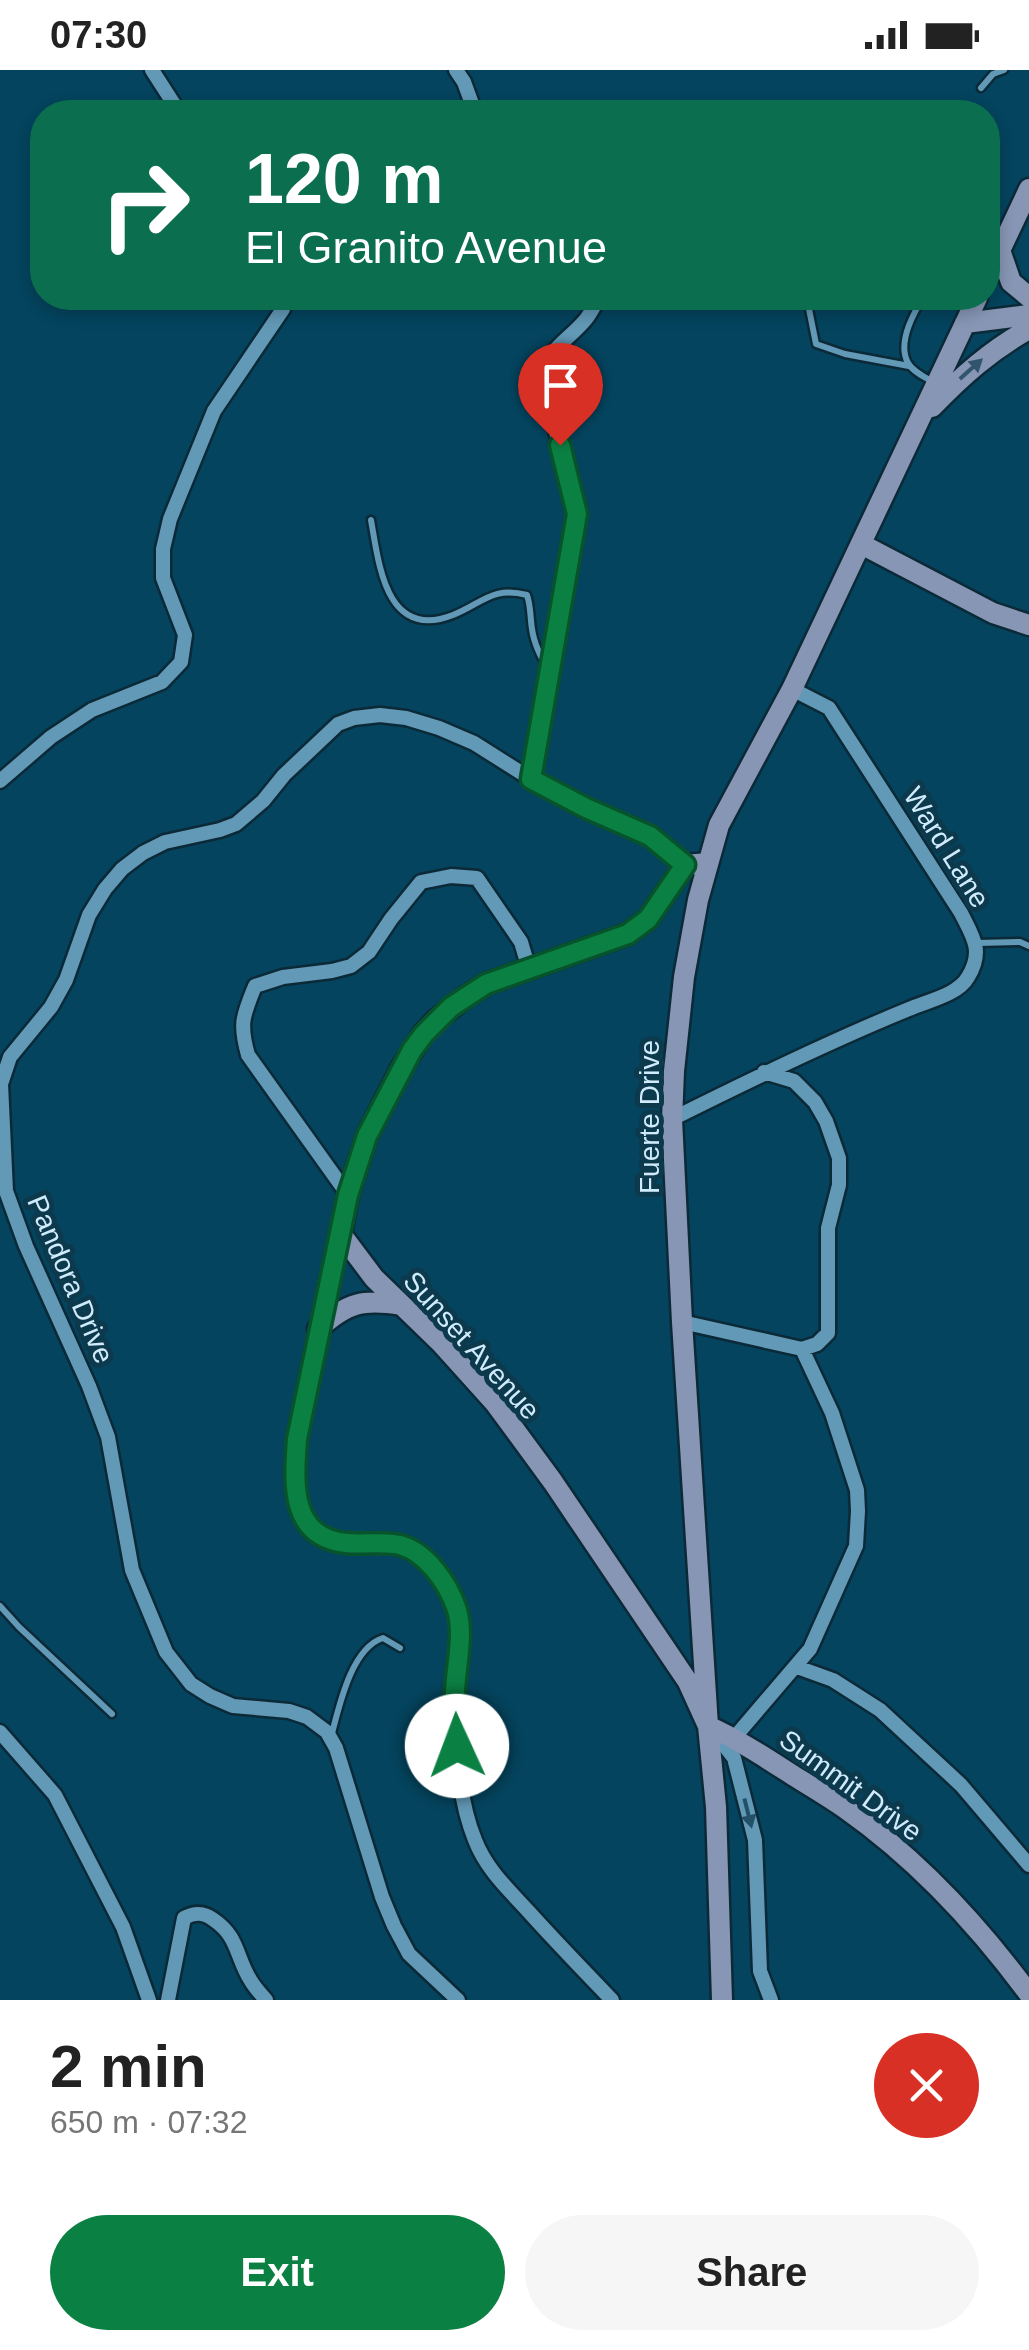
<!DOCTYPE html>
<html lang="en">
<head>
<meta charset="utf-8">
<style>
	:root { --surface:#fff; --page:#f6f6f6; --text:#222; --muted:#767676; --accent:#0b8043 }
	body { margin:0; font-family:Helvetica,sans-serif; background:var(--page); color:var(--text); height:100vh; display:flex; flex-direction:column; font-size:38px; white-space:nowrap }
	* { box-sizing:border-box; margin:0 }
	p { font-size:32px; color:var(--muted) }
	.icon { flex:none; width:55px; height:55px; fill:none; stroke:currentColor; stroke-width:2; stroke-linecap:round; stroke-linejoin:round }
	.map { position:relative; height:1930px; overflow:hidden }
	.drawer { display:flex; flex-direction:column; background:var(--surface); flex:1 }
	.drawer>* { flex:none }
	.guide { position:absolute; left:30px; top:30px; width:970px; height:210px; border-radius:40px; box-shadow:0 5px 15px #0003; background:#0b6e4f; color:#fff; overflow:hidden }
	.pin { position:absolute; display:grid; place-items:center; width:85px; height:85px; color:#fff; margin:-102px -42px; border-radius:50% 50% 50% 0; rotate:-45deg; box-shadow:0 0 10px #0007 }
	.pin .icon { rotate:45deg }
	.me { position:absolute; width:110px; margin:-55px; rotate:358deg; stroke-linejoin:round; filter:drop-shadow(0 0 8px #0008) }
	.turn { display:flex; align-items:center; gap:35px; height:210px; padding:0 50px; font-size:45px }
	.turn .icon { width:130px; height:130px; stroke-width:2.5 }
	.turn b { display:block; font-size:70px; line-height:85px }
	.round { display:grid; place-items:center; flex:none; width:105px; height:105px; border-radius:52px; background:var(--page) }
	.head { display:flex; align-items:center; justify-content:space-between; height:170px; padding:0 50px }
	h1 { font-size:60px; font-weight:600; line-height:75px }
	.primary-button { display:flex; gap:20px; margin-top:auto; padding:20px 50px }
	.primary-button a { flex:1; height:115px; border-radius:60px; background:var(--accent); color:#fff; font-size:40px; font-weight:600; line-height:115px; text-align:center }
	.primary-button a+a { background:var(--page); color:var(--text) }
	.status { display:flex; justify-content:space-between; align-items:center; height:70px; padding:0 50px; background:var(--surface); direction:ltr }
	.status svg { height:28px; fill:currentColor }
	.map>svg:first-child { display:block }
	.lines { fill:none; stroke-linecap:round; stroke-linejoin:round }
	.lane-casing { stroke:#0b2937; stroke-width:11 }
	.street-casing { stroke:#0b2937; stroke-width:19 }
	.secondary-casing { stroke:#0b2937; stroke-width:25 }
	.lane { stroke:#6299b6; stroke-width:6 }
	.street { stroke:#6299b6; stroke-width:14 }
	.secondary { stroke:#8696b4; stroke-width:20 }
	.oneway { fill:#31556c }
	.oneway2 { fill:#225167 }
	.route-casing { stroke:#07532c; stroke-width:25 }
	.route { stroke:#0b8043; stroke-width:18 }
	.labels { text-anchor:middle; stroke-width:10; stroke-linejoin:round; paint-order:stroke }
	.street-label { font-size:28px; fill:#d0ecfc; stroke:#0d394d }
</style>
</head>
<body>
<div class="status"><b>07:30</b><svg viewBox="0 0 49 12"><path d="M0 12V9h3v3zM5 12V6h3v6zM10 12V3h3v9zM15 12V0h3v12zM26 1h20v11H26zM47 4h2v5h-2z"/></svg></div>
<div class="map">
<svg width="1029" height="1930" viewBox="0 0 1029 1930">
	<rect width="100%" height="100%" fill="#04445e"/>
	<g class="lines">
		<g class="lane-casing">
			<path id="lane" d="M981 18 993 4 1004 0
				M923 228C913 244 897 273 908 293 913 302 926 308 935 313
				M807 229 816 274 845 284 909 296
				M371 450C379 495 386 571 453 545 483 533 492 516 527 525 531 537 530 547 532 559 534 574 541 587 548 600
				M977 873 1020 872 1029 876
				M0 1536 19 1557 112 1644
				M331 1667C339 1637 351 1578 383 1568L400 1578"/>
		</g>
		<g class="street-casing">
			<path id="street" d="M152 0 179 42
				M456 0 464 12 475 42
				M531 709 577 444 542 306C547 279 570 269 586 249 591 243 595 234 599 228
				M0 711 51 667 92 640 162 612 181 592 185 565 163 508V479L170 449 214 341 283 239 286 228
				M764 1002 794 1011 815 1032 826 1051 839 1088V1115L828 1158V1263L817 1274 802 1279
				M672 1049C750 1010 828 972 909 939 927 931 958 925 968 907 984 881 973 867 961 843L829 638 792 619
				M348 1125 248 985C239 953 243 946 255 916L283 907 332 901 351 896 369 882 391 849 421 812 451 806 477 808 521 872 529 899
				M341 1164C327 1224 270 1411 310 1459 330 1482 371 1470 397 1475 425 1480 448 1513 457 1538 465 1564 456 1595 455 1621 454 1631 455 1641 456 1651 457 1691 460 1733 475 1770 486 1799 509 1820 529 1842 556 1872 584 1901 612 1930
				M682 1252 802 1279
				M797 1597 833 1610 880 1640 961 1715 1029 1795
				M712 1660 734 1688 755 1770 760 1901 771 1930
				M0 1662 55 1725 123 1857 149 1930
				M734 1668 810 1579 856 1476 858 1441 857 1420 832 1343 802 1279
				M168 1930 184 1848C195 1842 204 1842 214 1850 239 1867 236 1888 251 1911 255 1918 261 1924 266 1930
				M458 1930 409 1884 394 1856 382 1827 336 1678 327 1662 307 1647 289 1641 233 1636 210 1626 191 1614 166 1582 132 1500 108 1367 89 1316 26 1176 6 1121 1 1014 10 987 51 937 66 910 89 845 105 819 122 799 143 783 165 772 220 760 236 754 263 731 284 705 338 654 354 648 380 645 406 648 439 658 474 673 531 709 586 739 650 766 685 795"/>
		</g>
		<g class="secondary-casing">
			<path id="secondary" d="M1000 180 1011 212 1029 227
				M988 206 1029 119
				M965 253 1029 245
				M932 337C962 306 991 280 1029 259
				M861 474 993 543 1029 555
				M708 793 685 795 648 849 628 864 486 914 467 926 436 950 423 964 402 997 367 1066 348 1125 341 1164 374 1208 441 1273 495 1333 553 1412 688 1612 708 1656C739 1670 766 1688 794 1706 812 1717 829 1727 846 1739 917 1789 978 1855 1029 1924
				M318 1259C348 1232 363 1229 402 1235
				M722 1930 716 1737 708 1656 682 1252 672 1049 674 1001 684 907 698 830 719 755 792 619 977 228"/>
		</g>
		<use href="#lane" class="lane"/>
		<use href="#street" class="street"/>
		<use href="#secondary" class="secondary"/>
	</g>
	<defs><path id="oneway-solid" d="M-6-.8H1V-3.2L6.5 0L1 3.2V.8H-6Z" transform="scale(2.5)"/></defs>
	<use class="oneway" href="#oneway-solid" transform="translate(971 299) rotate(-42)"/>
	<use class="oneway2" href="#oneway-solid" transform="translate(748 1743) rotate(76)"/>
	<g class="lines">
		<g class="route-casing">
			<path id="route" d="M457 1676C456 1658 454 1640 455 1622 456 1595 465 1562 456 1537 447 1512 426 1482 400 1475 383 1471 363 1475 346 1473 289 1467 294 1412 297 1369L348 1125 367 1066 412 980 424 964 451 937 486 914 628 864 648 849 685 795 650 766 586 738 531 709 577 444 560 375"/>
		</g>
		<use href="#route" class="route"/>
	</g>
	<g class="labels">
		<g class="street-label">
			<text transform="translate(947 777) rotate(58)" y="10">Ward Lane</text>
			<text transform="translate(649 1047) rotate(-90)" y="10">Fuerte Drive</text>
			<text transform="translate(71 1209) rotate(67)" y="10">Pandora Drive</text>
			<text transform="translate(472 1275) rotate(48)" y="10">Sunset Avenue</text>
			<text transform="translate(851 1715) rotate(36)" y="10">Summit Drive</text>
		</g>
	</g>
</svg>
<div class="pin" style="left:560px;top:375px;background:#d93025"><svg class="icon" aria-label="arrive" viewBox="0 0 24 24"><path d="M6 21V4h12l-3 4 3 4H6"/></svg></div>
<svg class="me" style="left:457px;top:1676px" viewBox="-20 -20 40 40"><circle r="19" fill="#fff"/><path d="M0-13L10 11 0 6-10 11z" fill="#0b8043"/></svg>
<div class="guide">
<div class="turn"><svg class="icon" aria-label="right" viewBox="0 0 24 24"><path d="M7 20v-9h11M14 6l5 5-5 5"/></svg><div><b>120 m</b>El Granito Avenue</div></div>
</div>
</div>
<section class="drawer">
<div class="head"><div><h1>2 min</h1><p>650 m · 07:32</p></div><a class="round" style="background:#d93025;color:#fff"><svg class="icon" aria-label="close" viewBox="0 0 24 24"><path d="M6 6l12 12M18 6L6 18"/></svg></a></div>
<div class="primary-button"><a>Exit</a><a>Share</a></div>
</section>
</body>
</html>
